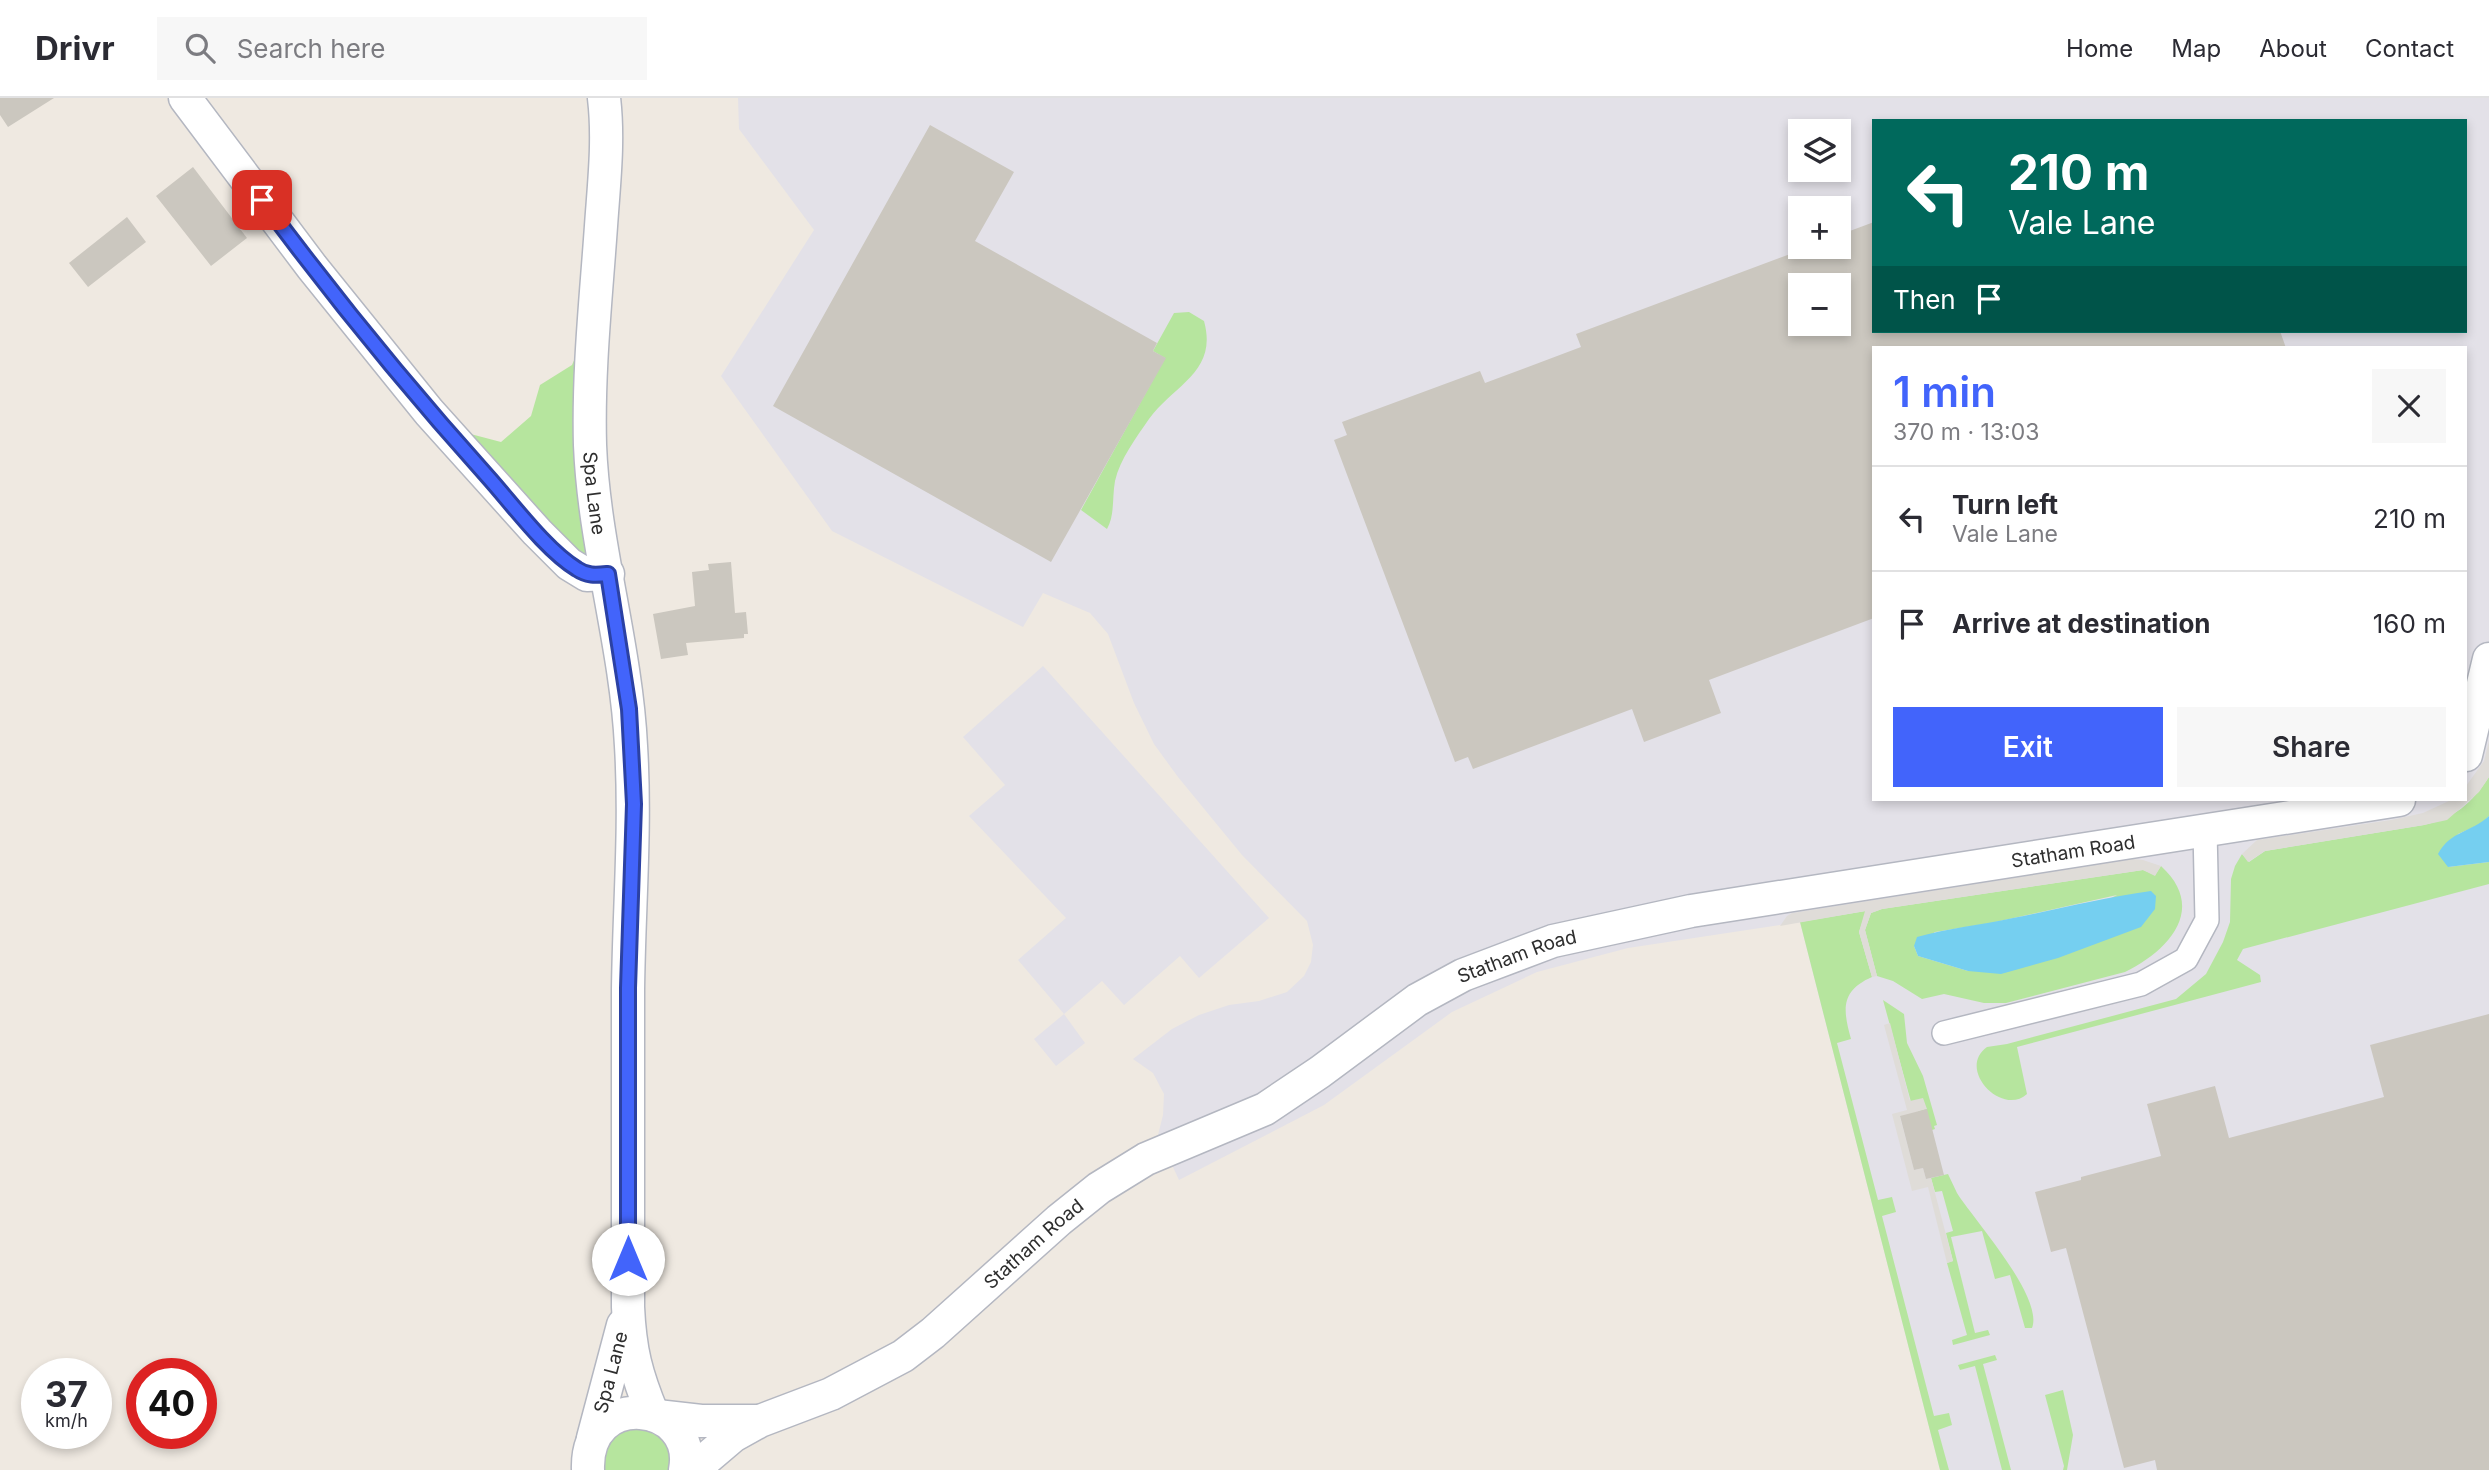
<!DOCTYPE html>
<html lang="en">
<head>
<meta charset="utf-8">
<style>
	:root { --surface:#fff; --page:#f7f7f7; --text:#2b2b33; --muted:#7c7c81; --line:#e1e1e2; --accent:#4264fb }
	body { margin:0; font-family:Inter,sans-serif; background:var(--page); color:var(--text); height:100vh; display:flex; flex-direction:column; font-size:26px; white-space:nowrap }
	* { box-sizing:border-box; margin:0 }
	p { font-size:23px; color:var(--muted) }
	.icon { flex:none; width:38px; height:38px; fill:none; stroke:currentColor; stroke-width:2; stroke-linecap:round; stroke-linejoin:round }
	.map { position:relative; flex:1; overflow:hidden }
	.details { position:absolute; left:1872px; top:248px; width:595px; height:455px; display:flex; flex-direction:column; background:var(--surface); border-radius:0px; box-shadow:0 4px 10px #0003 }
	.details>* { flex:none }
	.hud { position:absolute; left:1872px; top:21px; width:595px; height:214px; border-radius:0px; box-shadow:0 4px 10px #0003; background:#00695c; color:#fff; overflow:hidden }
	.controls { position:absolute; left:1788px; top:21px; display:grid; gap:14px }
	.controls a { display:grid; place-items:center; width:63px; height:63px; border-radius:0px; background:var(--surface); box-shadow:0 4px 10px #0003; font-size:35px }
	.speed { position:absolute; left:21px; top:1260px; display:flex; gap:14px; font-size:35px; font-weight:700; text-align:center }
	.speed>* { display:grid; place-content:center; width:91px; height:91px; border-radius:50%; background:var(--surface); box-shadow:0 4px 10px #0003; line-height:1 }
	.speed small { font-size:18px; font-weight:400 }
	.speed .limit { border:10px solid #d22; background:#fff; color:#111 }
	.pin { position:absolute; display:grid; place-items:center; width:60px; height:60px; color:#fff; margin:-30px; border-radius:14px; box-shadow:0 4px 10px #0006 }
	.me { position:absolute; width:77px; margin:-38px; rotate:0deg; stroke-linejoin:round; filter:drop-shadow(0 0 5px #0008) }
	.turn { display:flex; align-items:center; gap:24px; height:147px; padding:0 21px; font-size:32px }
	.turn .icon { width:91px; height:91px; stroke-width:2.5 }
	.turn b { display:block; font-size:49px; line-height:60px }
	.then { display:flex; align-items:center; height:66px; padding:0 21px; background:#0003; gap:14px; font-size:26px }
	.round { display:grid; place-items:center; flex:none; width:74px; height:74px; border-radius:0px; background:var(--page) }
	.head { display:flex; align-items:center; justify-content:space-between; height:119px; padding:0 21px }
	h1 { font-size:42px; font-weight:600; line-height:52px; color:var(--accent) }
	.button { display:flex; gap:14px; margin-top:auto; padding:14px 21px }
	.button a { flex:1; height:80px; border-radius:0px; background:var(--accent); color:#fff; font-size:28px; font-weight:600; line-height:80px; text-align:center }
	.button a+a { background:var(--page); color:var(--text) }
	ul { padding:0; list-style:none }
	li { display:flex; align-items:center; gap:21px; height:105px; padding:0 21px; border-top:2px solid var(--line) }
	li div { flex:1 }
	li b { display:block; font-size:26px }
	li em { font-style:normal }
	header { display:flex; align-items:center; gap:42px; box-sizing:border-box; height:98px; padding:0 35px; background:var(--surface); border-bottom:2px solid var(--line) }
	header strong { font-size:33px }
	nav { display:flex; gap:38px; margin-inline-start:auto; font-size:24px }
	.search { width:490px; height:63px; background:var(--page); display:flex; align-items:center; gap:18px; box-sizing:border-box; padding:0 24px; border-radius:0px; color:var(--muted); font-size:26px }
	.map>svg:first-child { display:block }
	.industrial { fill:#e3e1e8; fill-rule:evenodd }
	.green { fill:#b6e59e; fill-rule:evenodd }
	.plaza { fill:#dfdcd8 }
	.water { fill:#75cff0 }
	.building { fill:#cbc7bf; fill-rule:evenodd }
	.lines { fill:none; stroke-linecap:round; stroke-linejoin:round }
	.street-casing { stroke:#b4b7c1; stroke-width:26 }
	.secondary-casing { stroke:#b4b7c1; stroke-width:35 }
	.street { stroke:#fff; stroke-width:23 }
	.secondary { stroke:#fff; stroke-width:32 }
	.route-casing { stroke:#2b41a3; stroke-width:18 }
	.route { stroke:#4264fb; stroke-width:12 }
	.labels { text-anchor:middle; stroke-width:5; stroke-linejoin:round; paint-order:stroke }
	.street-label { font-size:19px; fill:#2e2e2e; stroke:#fff }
</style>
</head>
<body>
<header>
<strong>Drivr</strong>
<div class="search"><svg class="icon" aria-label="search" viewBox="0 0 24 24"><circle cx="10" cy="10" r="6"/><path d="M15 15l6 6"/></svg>Search here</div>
<nav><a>Home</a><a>Map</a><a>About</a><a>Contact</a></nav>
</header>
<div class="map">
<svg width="2489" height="1372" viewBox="0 0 2489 1372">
	<rect width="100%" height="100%" fill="#efe9e1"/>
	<path class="industrial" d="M738 0H2489V1372H1940L1800 824 1628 850 1537 874 1452 914 1324 1007 1179 1082 1158 1037 1163 1017 1164 996 1153 975 1133 961 1172 931 1199 917 1229 907 1259 903 1287 894 1304 878 1311 864 1313 847 1307 823 1242 757 1178 679 1154 646 1134 605 1108 536 1090 515 1043 495 1023 529 832 433 721 278 814 132 739 31ZM1874 23H2466V233H1874ZM1801 33H1839V72H1801ZM1801 110H1839V149H1801ZM1801 187H1839V226H1801ZM1874 250H2466V702H1874Z
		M1043 568 1269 820 1199 880 1180 858 1124 907 1102 883 1064 916 1085 945 1056 968 1034 941 1064 916 1018 862 1066 820 969 718 1005 687 963 639Z"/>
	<path class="green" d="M1189 214 1204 223C1218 274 1175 286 1149 321 1136 340 1120 361 1115 383 1112 399 1115 417 1107 431L1081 412 1165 260 1153 253 1174 215Z
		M578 253 589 455H577L463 334 501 344 531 318 540 287 572 267Z
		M2489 679V718L2481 726 2458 736 2448 769 2489 764V786L2243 851 2237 862 2260 877 2261 884 2017 949 2027 996C2002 1019 1956 971 1987 949L2007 946 2176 901 2206 876 2223 844 2230 824 2231 781 2235 768 2242 756 2249 764 2265 753 2424 727C2455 720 2472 705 2489 679Z
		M2161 768C2208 811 2168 853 2125 874L2006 905H1984L1944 896 1922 901 1893 883 1877 878 1865 832 1871 815 1882 811 2143 772 2155 777ZM2117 797 1968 873 1918 858 1914 848 1935 834 1991 825Z
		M1866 813 1859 834 1872 879C1840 893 1843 912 1851 941L1837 945 1878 1102 1892 1099 1896 1114 1882 1118 1934 1318 1949 1315 1952 1327 1938 1332 1949 1372H1940L1800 824Z
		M1883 902 1904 916 1907 945 1923 978 1937 1027 1934 1028 1935 1031 1932 1032 1911 1004Z
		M1948 1076C1951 1082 1954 1089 1957 1095 1974 1122 2044 1199 2032 1230H2025L2010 1177 1995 1181 1982 1133 1951 1139 1975 1235 1988 1232 1990 1237 1953 1247 1952 1242 1967 1237 1947 1165 1953 1163 1946 1135 1953 1133 1942 1093 1935 1094 1931 1080Z
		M1995 1257 1997 1262 1983 1266 2011 1372H2002L1975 1268 1960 1272 1958 1267Z
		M2063 1292 2073 1337 2067 1372H2063L2064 1368 2045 1297Z
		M634 1329C660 1336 672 1343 670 1372H602C601 1345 611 1338 634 1329Z"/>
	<path class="plaza" d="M2489 643V679L2479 694 2447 722 2424 727 2265 753 2248 764 2242 756 2257 742 2391 722 2423 715 2451 702H2466V688L2484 663Z
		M2133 761 2143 762 2161 768 2155 778 2143 772 1882 811 1871 815 1865 832 1877 878 1872 879 1859 834 1865 813 1780 828 1787 818 1792 815Z
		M1890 925 1910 1003 1923 1000 1927 1011 1900 1019 1914 1072 1923 1070 1926 1081 1931 1080 1953 1163 1947 1165 1928 1089 1912 1093 1892 1016 1907 1012 1884 927Z"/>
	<path class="water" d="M2489 718V764L2448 769 2438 756C2450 733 2472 734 2489 718Z
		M2151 793 2156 798 2155 811 2141 829 2058 860 2001 876 1968 873 1918 858 1914 848 1917 839C1948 830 1981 827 2013 820 2059 811 2105 799 2151 793Z"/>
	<path class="building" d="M0 0H54L8 29 0 17Z
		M930 27 1014 74 975 143 1157 245 1153 253 1166 260 1051 464 773 308Z
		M193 69 247 140 211 168 156 98Z
		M127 119 146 144 88 189 69 165Z
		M1874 124V233H2280L2286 250H1874V520L1709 582 1721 615 1644 644 1632 611 1473 671 1468 659 1455 664 1334 342 1347 337 1342 324 1480 273 1485 285 1581 249 1576 236 1809 149H1839V137ZM1801 187H1839V226H1801Z
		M731 464 735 515 746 514 748 536H744V540L686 545 688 557 661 561 653 516 695 508 692 474 709 472 708 466Z
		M2489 916V1372H2157L2155 1362 2124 1370 2066 1150 2051 1154 2035 1094 2081 1082V1079L2161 1058 2147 1006 2215 988 2229 1040 2384 999 2370 947Z
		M1927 1011 1944 1077 1926 1081 1923 1070 1914 1072 1900 1018Z"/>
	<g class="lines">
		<g class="street-casing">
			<path id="street" d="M1944 935 2141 886 2186 861 2207 822 2205 732"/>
		</g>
		<g class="secondary-casing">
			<g id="secondary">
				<path d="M185 0 312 169 429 314 537 434 569 466 587 477 608 476"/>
				<path id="s1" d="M604 0C609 42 604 85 601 128 596 200 588 273 590 347 594 448 626 547 631 648 636 730 629 810 628 892 627 997 628 1103 628 1209 630 1252 636 1276 653 1317"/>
				<path d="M2466 657 2489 561"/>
				<path d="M657 1318 701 1323H758"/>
				<path id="s2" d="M593 1340 623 1227"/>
				<path d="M588 1372C585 1289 698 1303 685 1372"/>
				<path id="s3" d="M693 1372 733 1338 760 1323 831 1296 903 1258 933 1235 1059 1122 1099 1090 1146 1061 1265 1011 1320 974 1417 902 1463 877 1553 843 1691 813 2399 702"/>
			</g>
		</g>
		<use href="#street" class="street"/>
		<use href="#secondary" class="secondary"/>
	</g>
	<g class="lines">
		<g class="route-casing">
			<path id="route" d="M262 102C333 198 408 290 488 379 513 407 546 452 577 471 587 478 596 477 608 476L629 611 634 706 628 890V1161"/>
		</g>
		<use href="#route" class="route"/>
	</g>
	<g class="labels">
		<g class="street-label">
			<text dy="7" stroke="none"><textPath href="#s1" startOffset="396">Spa Lane</textPath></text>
			<text dy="7" stroke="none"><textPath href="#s3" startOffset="1547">Statham Road</textPath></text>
			<text dy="7" stroke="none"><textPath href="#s3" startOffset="980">Statham Road</textPath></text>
			<text dy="7" stroke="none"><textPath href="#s3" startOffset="413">Statham Road</textPath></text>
			<text dy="7" stroke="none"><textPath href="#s2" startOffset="68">Spa Lane</textPath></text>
		</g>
	</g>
</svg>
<div class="controls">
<a><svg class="icon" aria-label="layers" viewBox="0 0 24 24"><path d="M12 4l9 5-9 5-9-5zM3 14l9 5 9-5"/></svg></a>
<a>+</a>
<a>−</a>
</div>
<div class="speed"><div>37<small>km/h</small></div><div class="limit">40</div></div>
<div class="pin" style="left:262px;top:102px;background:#d93025"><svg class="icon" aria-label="arrive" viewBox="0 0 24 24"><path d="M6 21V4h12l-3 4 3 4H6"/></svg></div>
<svg class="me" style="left:628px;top:1161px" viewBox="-20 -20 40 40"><circle r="19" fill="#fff"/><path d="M0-13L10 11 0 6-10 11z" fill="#4264fb"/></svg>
<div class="hud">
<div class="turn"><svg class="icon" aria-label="left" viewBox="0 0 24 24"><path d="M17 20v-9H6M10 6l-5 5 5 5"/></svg><div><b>210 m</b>Vale Lane</div></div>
<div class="then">Then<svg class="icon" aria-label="arrive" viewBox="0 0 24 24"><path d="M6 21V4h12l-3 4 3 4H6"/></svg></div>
</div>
<section class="details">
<div class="head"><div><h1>1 min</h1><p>370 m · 13:03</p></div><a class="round"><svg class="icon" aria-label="close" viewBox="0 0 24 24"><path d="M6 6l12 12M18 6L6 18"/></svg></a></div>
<ul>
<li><svg class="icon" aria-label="left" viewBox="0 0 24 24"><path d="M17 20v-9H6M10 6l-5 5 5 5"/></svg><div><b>Turn left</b><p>Vale Lane</p></div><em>210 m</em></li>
<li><svg class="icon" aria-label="arrive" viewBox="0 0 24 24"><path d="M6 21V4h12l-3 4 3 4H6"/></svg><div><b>Arrive at destination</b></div><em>160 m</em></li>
</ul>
<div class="button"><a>Exit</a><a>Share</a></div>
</section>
</div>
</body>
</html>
